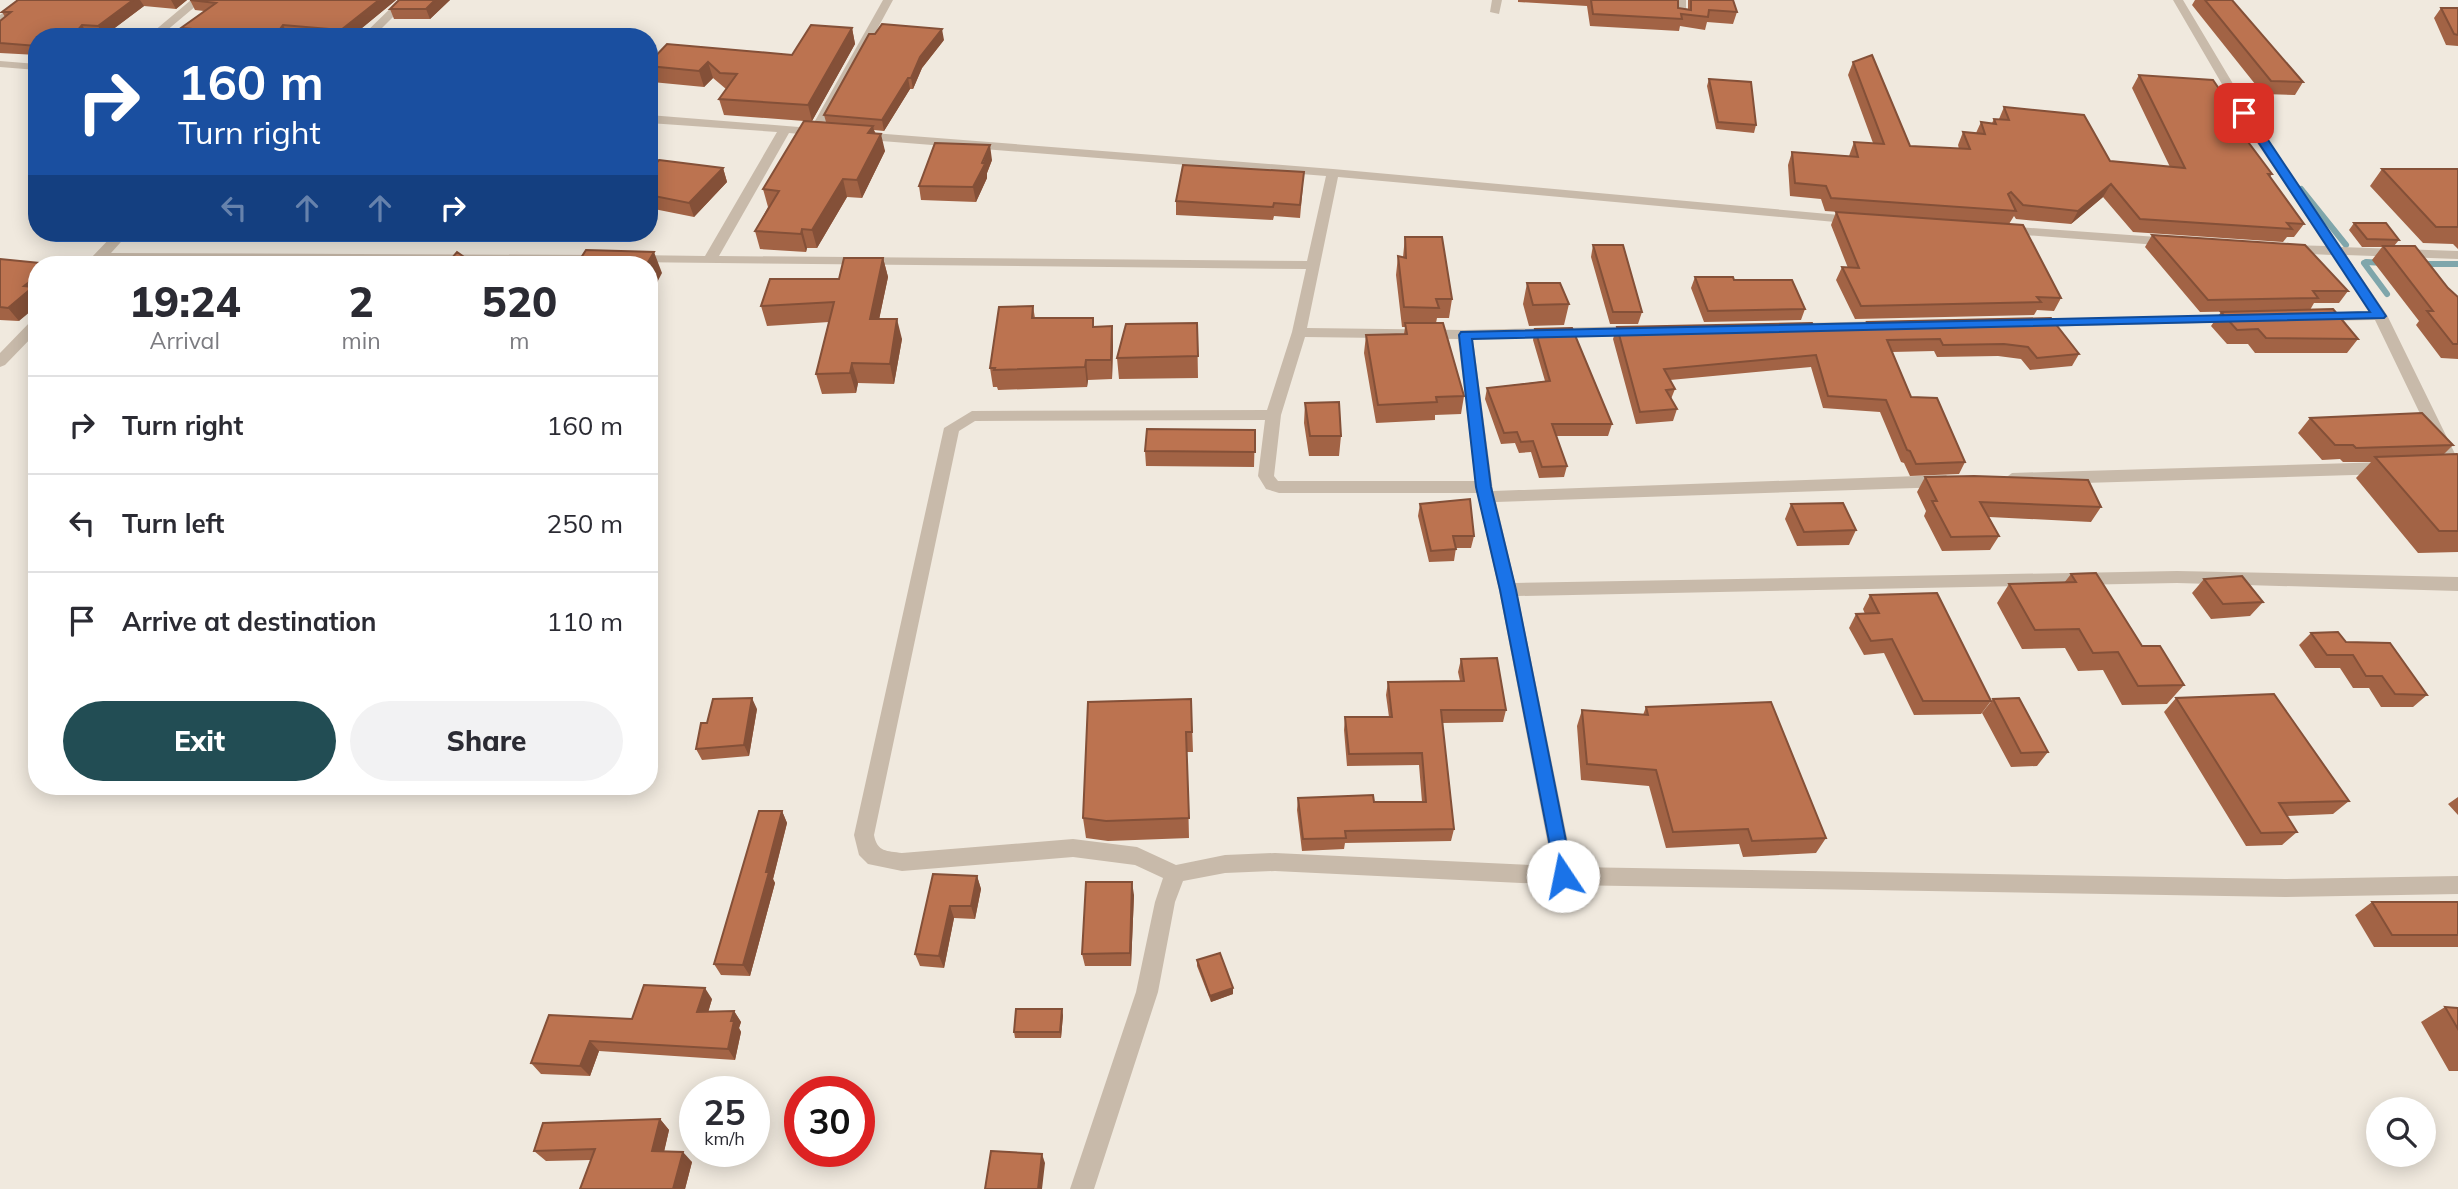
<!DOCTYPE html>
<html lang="en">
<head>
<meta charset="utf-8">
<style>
	:root { --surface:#fff; --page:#f2f2f3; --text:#2b2b33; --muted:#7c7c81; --line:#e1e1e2; --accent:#224d54 }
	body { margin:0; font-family:Mulish,sans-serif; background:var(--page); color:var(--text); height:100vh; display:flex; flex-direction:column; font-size:26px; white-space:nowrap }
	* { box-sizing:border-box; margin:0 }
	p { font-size:23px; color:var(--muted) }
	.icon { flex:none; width:38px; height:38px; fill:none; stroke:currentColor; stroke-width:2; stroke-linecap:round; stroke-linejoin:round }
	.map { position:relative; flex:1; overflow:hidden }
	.panel { position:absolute; left:28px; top:256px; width:630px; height:539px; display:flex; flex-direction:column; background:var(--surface); border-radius:28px; box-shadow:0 4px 18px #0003 }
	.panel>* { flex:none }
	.hud { position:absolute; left:28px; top:28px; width:630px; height:214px; border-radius:28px; box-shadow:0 4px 18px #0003; background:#1a4fa0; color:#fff; overflow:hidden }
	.controls { position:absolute; left:2366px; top:1097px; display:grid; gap:14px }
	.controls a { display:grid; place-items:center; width:70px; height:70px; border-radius:50%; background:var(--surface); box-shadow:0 4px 18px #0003; font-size:35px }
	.speed { position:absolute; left:679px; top:1076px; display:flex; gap:14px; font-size:35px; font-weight:700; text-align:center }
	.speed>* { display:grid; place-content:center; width:91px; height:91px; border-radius:50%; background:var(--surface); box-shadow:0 4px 18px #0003; line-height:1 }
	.speed small { font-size:18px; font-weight:400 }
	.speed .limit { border:10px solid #d22; background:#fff; color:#111 }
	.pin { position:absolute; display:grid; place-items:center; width:60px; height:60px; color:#fff; margin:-30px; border-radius:14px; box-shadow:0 4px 10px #0006 }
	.me { position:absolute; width:77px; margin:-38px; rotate:349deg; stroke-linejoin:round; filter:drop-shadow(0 0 5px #0008) }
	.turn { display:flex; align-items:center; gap:24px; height:147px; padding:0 35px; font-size:32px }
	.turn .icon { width:91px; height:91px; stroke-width:2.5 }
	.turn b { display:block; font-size:49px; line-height:60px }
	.lanes { display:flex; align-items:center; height:66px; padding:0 35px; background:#0003; justify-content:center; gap:35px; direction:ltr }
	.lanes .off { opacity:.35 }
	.eta { display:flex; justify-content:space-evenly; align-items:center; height:119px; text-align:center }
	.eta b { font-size:42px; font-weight:800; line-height:49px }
	.cta { display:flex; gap:14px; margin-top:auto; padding:14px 35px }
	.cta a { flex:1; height:80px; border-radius:42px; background:var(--accent); color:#fff; font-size:28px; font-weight:800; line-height:80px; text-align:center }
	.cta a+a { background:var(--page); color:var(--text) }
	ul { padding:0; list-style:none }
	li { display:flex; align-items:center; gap:21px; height:98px; padding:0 35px; border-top:2px solid var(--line) }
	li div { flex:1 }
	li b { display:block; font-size:26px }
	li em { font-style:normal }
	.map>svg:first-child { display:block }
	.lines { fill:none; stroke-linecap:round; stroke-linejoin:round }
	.stream { stroke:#7fa6ab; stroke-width:6 }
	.street { fill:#c8baaa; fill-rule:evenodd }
	.wall { fill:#a26345 }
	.shaded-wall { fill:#845038 }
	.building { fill:#bc7350; stroke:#845038; stroke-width:2 }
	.route { fill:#1a73e8; stroke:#114b97; stroke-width:2 }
</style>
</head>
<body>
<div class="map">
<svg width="2458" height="1189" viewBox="0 0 2458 1189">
	<rect width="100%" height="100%" fill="#f0e9de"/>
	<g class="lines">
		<path class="stream" d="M2301 189 2346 245
			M2366 262 2385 263
			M2364 263 2387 294
			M2417 264H2458"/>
		<path class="street" d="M22 0H34L0 23V15Z
			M191 0H203L159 37H147Z
			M399 0H410L373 37H361Z
			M883 0H893L823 129 827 132 821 136 789 133 719 256 1307 261 1326 176 856 139V133L860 132 1333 169 1862 217 1864 220 1857 224 1338 177 1307 328 1465 330 1638 326 1645 331 1638 336 1473 339 1493 491 1946 475 1954 481 1946 487 1496 502 1515 583 2177 571 2458 577V591L2177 583 1518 596 1573 867 2285 879 2458 876V894L2285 897 1564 885 1275 871 1225 873 1183 881 1175 902 1158 992 1094 1189H1070L1136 992 1155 902 1163 878 1135 865 1073 857 902 871 868 864 859 855 854 835 944 428 972 411 1267 410 1292 332 1306 269 628 262V256L633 255 705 256 777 132 649 123V115L811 128ZM1305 337 1458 339 1475 481H1278L1274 476 1281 415ZM1265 420 1258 476 1266 489 1279 493H1477L1499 590 1552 866 1275 853 1225 855 1176 865 1137 847 1073 839 902 853C887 851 877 852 874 835L959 431 975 421Z
			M1492 0H1502L1499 14 1490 12Z
			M1676 0H1686V20L1677 18Z
			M2173 0H2183L2263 134 2340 247 2458 251V259L2346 255 2387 315 2458 460V482L2450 476 2375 320 2317 321 2310 317 2317 313 2370 311 2332 255 2287 253 2280 249 2287 245 2327 246 2251 134Z
			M0 61 37 64V70L0 67Z
			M2004 226 2171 238 2178 242 2171 246 1999 233V227Z
			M115 233H129L111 253 601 255 608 259 601 263 103 261 100 264H90V259Z
			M2240 315 2245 316 2247 319 2245 322 2033 327 2026 323 2033 319Z
			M37 319V332L5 365 0 367V353L32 320Z
			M1886 321 1891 323 1893 326 1891 329 1806 333 1799 328 1806 323Z
			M2387 462 2395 468 2387 474 2012 485 2004 479 2012 473Z"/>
	</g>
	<path class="wall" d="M18 0H187L176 9 144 6 104 36 88 35 87 37H37V55L0 53V21L5 17 2 12Z
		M190 0H396L351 37H307L288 35 287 37H186L181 28 204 11 195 10Z
		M399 0H450L430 19H394L390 9Z
		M1518 0H1678V8L1688 9V0H1733L1737 12 1733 24 1707 22 1705 30 1680 26 1679 31 1590 26 1587 6 1518 2Z
		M2195 0H2232L2303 82 2295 95 2263 94 2192 5Z
		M2441 8H2458V46L2446 45 2434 18Z
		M852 28 855 44 812 121 826 122 824 115 944 40 922 68 913 89H910L884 131 874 130 885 151 862 198 847 197 817 248H807L806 252 760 249 755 231 768 207 763 189 804 121 724 115 719 99 726 89 713 78 704 87 652 82 649 73V63L792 55Z
		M1853 62 1910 146 1959 149 1958 145 1963 132 1976 133 1981 122 1992 123 1994 119H1999L2004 107 2110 161 2170 167 2132 88 2139 75 2234 111 2230 117 2272 174 2270 177 2304 224 2294 237H2287L2283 242 2133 232 2103 197 2071 224 2016 219 2014 216 2009 224 1825 211 1821 199 1790 196 1788 165 1792 152 1849 156 1854 142 1873 143 1848 75Z
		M1709 79 1756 125 1754 133 1716 129 1707 86Z
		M992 160 987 173V178L976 202 921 200 919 186Z
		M723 168 727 182 694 217 649 208V173Z
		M2382 169H2458V249L2453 244 2423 243 2370 186Z
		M1303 185 1300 218 1274 216 1273 220 1176 215V201Z
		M1836 212 2061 298 2054 311 2037 310 2034 315 1855 319 1836 280 1842 267 1848 268 1831 225Z
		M2354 223 2399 240 2394 246 2458 297V359L2441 358 2416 325 2419 321 2372 260 2382 247H2362L2349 230Z
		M2152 235 2348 291 2339 303H2314L2310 310 2200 312 2145 247Z
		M1405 237 1452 299 1449 318H1437L1436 323 1464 396 1461 414 1435 415V420L1376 423 1364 353 1366 335 1404 334 1405 327H1402L1396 275 1398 256 1403 257Z
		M1593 245 1642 312 1638 324H1610L1591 257Z
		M883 258 888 277 879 319 902 339 894 384 858 383 856 393 822 394 816 374 829 322 767 326 761 306 839 279Z
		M0 259 19 321 0 320Z
		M1695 277 1805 309 1801 320 1704 322 1691 288Z
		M1527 283 1569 304 1564 325 1529 326 1523 304Z
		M1033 306 1035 318H1093L1094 326H1112L1113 346 1112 379 1088 380 1087 387 998 390 997 387H993L990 368Z
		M2221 312 2358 339 2347 353H2255L2248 344H2227L2211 326Z
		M1867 322 2079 354 2072 366 2030 370 2021 359 1998 356 1937 357 1934 351 1892 352 1911 397 1965 462 1959 474 1910 476 1904 463 1901 462 1880 412 1823 408 1811 367 1670 380 1675 389 1671 399 1677 409 1673 421 1636 424 1613 339 1617 327 1864 328Z
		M1197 323 1198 378 1119 379 1117 358Z
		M1535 329 1612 424 1608 436H1556L1567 466 1564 477 1539 478 1531 452 1519 453 1515 443 1501 444 1485 399 1487 388 1545 381 1533 340Z
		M1305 403 1341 436 1339 456H1309L1304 423Z
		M2310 418 2453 445 2443 455H2458V552L2418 553 2356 478 2371 462H2343L2340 459 2322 460 2298 433Z
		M1255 430 1254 467 1146 466 1145 451Z
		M1925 477 2101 507 2091 522 1989 517 1999 536 1990 550 1942 551 1924 516 1926 511 1917 492Z
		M1420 504 1474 536 1471 548H1456L1454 561 1429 562 1418 516Z
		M1791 504 1856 530 1849 545 1797 546 1785 519Z
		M2071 574 2142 646 2184 685 2167 704 2122 705 2103 670 2078 671 2065 648 2022 649 1997 603 2009 584 2064 583Z
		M2204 579 2263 602 2250 616 2211 619 2192 593Z
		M1870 595 1991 701 1981 714 1914 715 1884 653 1864 655 1849 628 1856 614H1865L1863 609Z
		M2311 633 2346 642 2427 695 2413 707H2381L2369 688H2353L2340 668H2315L2299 645Z
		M1461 659 1506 710 1503 722 1442 723 1454 829 1451 841 1345 843 1344 849 1302 851 1297 810 1298 798 1374 802H1422L1419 765 1347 766 1344 730 1345 717H1389L1386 695 1388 682 1460 681 1458 672Z
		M2176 698 2349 801 2333 814 2287 816 2297 832 2282 845 2246 846 2164 712Z
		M1191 699 1193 752H1187L1189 838 1108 841 1086 838 1083 818Z
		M1993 699 2048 752 2037 766 2011 767 1982 713Z
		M1646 707 1826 838 1816 853 1743 857 1739 844 1666 848 1649 786 1581 780 1577 726 1582 710 1643 715Z
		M757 709 749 756 702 760 696 749 707 723Z
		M2458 797V815L2448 804Z
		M782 811 787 823 773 879 775 883 750 976 721 975 714 964Z
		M933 874 977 876 981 889 975 919 954 918 944 968 920 966 915 954Z
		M1134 895 1131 966H1085L1082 954Z
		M2372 902H2458V947H2374L2355 915Z
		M1197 960 1233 994 1211 1002 1197 966Z
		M712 999 708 1012 734 1011 741 1022 739 1028 741 1032 735 1060 599 1051 590 1076 541 1074 531 1063 632 1019Z
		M2445 1007 2458 1008V1071H2449L2421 1022Z
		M1063 1015 1061 1038H1015L1014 1032Z
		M660 1119 669 1130 664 1151 692 1162 685 1189H580L591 1160 546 1161 534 1151Z"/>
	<path class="shaded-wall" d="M133 0H140L144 6 104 36 98 26Z
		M171 0H187L176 9Z
		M379 0H396L351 37H345L341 30Z
		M435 0H450L430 19 426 9Z
		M82 25 88 35 87 37H72Z
		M283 25 288 35 287 37H274Z
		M852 28 855 44 812 121 808 105Z
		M942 29 944 40 922 68 913 89 911 78 920 57Z
		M708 62 713 78 704 87 699 71Z
		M908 78 910 89 884 131 882 120Z
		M873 126 877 143 881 134 885 151 862 198 857 180 868 133Z
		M990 145 992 160 987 173V178L976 202 973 187Z
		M723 168 727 182 694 217 689 203Z
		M843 179 847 197 817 248 812 230Z
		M2111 184 2103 197 2071 224 2078 211Z
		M802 229 807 248 806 252 801 234Z
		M654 252 662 273 649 298V264H647Z
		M883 258 888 277 875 339 870 319Z
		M37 276V306L19 321 8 308 24 286Z
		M897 319 902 339 894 384 890 364Z
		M1112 326 1113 346 1112 379 1111 360Z
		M1086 360 1088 380 1087 387 1085 367Z
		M852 363 858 383 856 393 850 373Z
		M752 698 757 709 749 756 744 745Z
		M782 811 787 823 773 879 775 883 750 976 743 965Z
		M977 876 981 889 975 919 971 906Z
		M1132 882 1134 895 1131 966 1130 953Z
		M950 906 954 918 944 968 939 956Z
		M705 988 712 999 705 1023 697 1012Z
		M1233 988V994L1211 1002 1210 996Z
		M1062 1009 1063 1015 1061 1038 1060 1032Z
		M734 1011 741 1022 739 1028 741 1032 735 1060 728 1049Z
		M590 1041 599 1051 590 1076 580 1066Z
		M660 1119 669 1130 662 1161 652 1151Z
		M683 1152 692 1162 685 1189H673Z
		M1042 1154 1045 1163 1042 1189H1038Z"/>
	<path class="building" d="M18 0H133L98 26 82 25 72 37H37V46L0 43V21L11 12H2Z
		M190 0H379L341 30 283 25 274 37H222L228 32 181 28 216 3Z
		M399 0H435L426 9H390Z
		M1591 0H1678V8L1691 10V0H1733L1737 12 1709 10 1708 17 1681 14 1682 19 1593 14Z
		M2205 0H2232L2303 82 2271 81Z
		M2441 8H2458V35L2454 34Z
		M882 24 942 29 920 57 911 78H908L882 120 824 115 869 34H875Z
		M811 25 852 28 808 105 719 99 737 74 720 73 708 62 699 71 649 66V63L667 44 792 55Z
		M1872 55 1910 146 1970 149 1963 132 1985 134 1981 122 1996 124 1994 119 2009 120 2004 107 2084 115 2110 161 2185 168 2139 75 2213 80 2234 111H2225L2272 174H2268L2304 224 2287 223 2292 229 2140 219 2111 184 2078 211 2023 205 2011 192 2008 194 2016 211 1831 198 1826 186 1795 183 1792 152 1858 157 1854 142 1884 144 1853 62Z
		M1709 79 1751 82 1756 125 1718 122Z
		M804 121 873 126 868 133 881 134 857 180 843 179 812 230 802 229 801 234 755 231 779 191 763 189Z
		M935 143 990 145 982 163 985 164 973 187 919 186Z
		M659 160 723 168 689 203 649 195V173Z
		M1183 165 1304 172 1300 205 1274 203 1273 207 1176 201Z
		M2382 169H2458V227H2436Z
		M1836 212 2023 225 2061 298 2037 297 2041 302 1861 306 1842 267 1859 268Z
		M2354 223H2386L2399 240 2367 239Z
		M2152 235 2305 245 2348 291H2313L2318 298 2208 300Z
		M1405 237H1442L1452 299H1436L1439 308 1404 307 1398 256 1406 258Z
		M1593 245H1623L1642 312H1613Z
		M2383 246H2415L2448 288 2458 297V344H2453L2427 311H2433Z
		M586 250 654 252 647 264H577Z
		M457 252 474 264H447Z
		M844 258H883L870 319H897L890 364 852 363 850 373 816 374 834 302 761 306 770 279H839Z
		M0 259 50 264H37V276L24 286 33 287 8 308 0 307Z
		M1695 277H1733L1734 280H1792L1805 309 1708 311Z
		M1527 283H1560L1569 304 1533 305Z
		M1033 306 1032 318H1093V327L1112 326 1111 360H1086L1085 367 994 370 995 368H990L999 307Z
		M2333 309 2358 339 2266 338 2258 329 2237 330 2221 312Z
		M2051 318 2079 354 2037 358 2028 347 2004 344 1943 345 1940 339 1887 340 1911 397 1937 398 1965 462 1916 464 1910 451 1907 450 1886 400 1828 396 1816 355 1664 369 1675 389 1666 390 1677 409 1640 412 1617 327 1812 323 1814 327 1870 328 1867 322Z
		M1197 323 1198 356 1117 358 1126 324Z
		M1405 323H1443L1464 396 1436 397 1437 402 1378 405 1366 335 1407 334Z
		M1572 328 1612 424H1552L1567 466 1542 467 1533 441 1521 442 1517 432 1504 433 1487 388 1550 381 1535 329Z
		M1339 402 1341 436H1310L1305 403Z
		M2422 413 2453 445 2356 448 2353 445H2335L2310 418Z
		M1147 429 1255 430V452L1145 451Z
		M2457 454 2458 455V531H2439L2375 457Z
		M1974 476 2088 480 2101 507 1980 502 1999 536 1951 537 1932 501H1937L1925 477Z
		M1470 499 1474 536H1453L1456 549 1431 551 1420 504Z
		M1843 503 1856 530 1804 532 1791 504Z
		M2096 573 2142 646H2160L2184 685 2138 686 2118 652 2093 653 2079 629 2035 630 2009 584 2076 582 2071 574Z
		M2242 576 2263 602 2223 604 2204 579Z
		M1937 593 1991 701H1923L1892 639 1871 641 1856 614 1879 613 1870 595Z
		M2338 632 2346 642 2390 643 2427 695 2395 694 2382 676H2366L2353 655H2327L2311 633Z
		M1497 658 1506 710H1441L1454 829 1345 831 1346 838 1303 839 1298 798 1373 795 1374 802H1426L1422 753 1349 754 1345 717H1392L1388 682 1464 681 1461 659Z
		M2274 694 2349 801 2279 803 2297 832 2261 833 2176 698Z
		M752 698 744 745 696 749 701 723H707L713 699Z
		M2019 698 2048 752 2021 753 1993 699Z
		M1191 699 1192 732H1186L1189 818 1106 821 1083 818 1088 702Z
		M1771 702 1826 838 1752 841 1748 829 1673 832 1656 770 1587 764 1582 710 1648 715 1646 707Z
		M759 811H782L766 872H769L743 965 714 964Z
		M933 874 977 876 971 906H950L939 956 915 954Z
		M1086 882H1132L1130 953 1082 954Z
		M2372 902H2458V935H2392Z
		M1220 953 1233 988 1210 996 1197 960Z
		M644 985 705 988 697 1012 734 1011 731 1021H734L728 1049 590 1041 580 1066 531 1063 549 1015 632 1019Z
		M2445 1007 2458 1008V1029Z
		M1016 1009H1062L1060 1032H1014Z
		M660 1119 652 1151 683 1152 673 1189H580L595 1149 534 1151 543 1123Z
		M991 1151 1042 1154 1038 1189H985Z"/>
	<path class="route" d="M2244 109 2250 113 2386 316 2384 318 1472 339 1491 487 1516 590 1573 876 1570 882 1563 884 1557 882 1500 590 1476 487 1459 335 1461 332 2370 312 2239 113Z"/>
</svg>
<div class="controls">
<a><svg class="icon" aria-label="search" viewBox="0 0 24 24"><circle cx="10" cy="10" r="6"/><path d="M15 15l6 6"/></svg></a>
</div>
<div class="speed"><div>25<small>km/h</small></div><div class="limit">30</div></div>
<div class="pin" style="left:2244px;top:113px;background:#d93025"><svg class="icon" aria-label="arrive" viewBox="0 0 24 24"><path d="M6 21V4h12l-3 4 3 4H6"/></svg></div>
<svg class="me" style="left:1563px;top:876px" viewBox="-20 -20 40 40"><circle r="19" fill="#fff"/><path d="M0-13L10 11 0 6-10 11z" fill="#1a73e8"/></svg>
<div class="hud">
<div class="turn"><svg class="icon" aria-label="right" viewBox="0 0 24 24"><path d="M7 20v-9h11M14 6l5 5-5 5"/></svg><div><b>160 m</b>Turn right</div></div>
<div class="lanes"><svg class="icon off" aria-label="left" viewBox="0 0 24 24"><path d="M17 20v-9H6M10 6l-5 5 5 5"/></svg><svg class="icon off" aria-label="ahead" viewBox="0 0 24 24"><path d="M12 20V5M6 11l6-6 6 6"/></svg><svg class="icon off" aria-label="ahead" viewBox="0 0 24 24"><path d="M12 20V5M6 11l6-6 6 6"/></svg><svg class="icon" aria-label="right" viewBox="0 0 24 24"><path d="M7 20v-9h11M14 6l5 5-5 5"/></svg></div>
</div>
<section class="panel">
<div class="eta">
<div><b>19:24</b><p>Arrival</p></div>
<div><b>2</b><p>min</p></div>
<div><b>520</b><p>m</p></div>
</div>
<ul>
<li><svg class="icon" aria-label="right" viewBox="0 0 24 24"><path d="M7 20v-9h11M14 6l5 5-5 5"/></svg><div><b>Turn right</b></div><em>160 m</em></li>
<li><svg class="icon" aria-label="left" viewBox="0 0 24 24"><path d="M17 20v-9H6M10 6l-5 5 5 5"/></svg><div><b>Turn left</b></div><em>250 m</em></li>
<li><svg class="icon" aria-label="arrive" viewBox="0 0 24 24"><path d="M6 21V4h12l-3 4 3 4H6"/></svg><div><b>Arrive at destination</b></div><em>110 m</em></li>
</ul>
<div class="cta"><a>Exit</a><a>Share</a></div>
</section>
</div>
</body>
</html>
